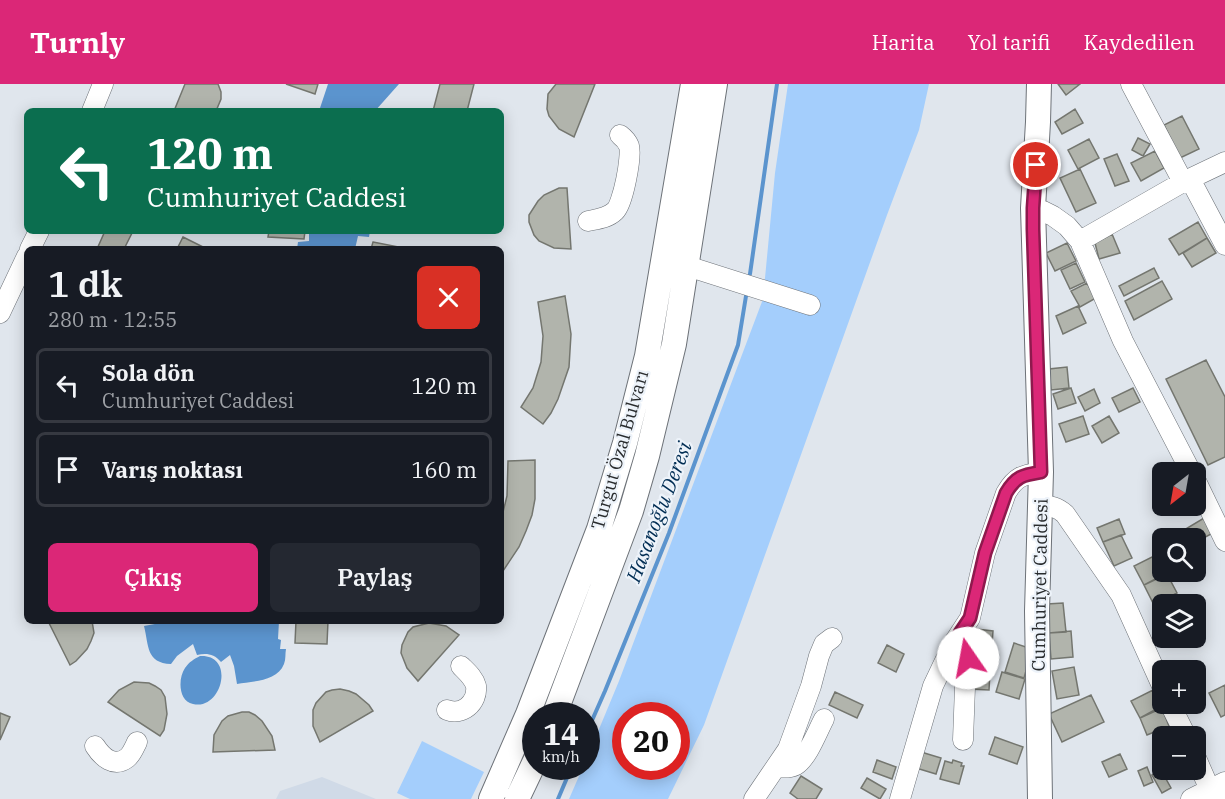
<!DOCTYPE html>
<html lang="tr">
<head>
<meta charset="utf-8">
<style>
	:root { --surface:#171b24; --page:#242831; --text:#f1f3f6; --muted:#9ea1a6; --line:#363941; --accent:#db2777 }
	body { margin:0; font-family:"IBM Plex Serif",serif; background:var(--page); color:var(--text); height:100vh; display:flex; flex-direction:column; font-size:22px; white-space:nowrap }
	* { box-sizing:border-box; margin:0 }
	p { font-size:20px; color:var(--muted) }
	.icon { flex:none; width:33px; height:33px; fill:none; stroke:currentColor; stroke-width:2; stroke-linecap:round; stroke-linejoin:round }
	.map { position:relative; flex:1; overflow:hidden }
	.panel { position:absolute; left:24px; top:162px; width:480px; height:378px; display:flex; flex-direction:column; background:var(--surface); border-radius:9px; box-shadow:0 3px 15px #0003 }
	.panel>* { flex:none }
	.guide { position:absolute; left:24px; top:24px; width:480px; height:126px; border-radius:9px; box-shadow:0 3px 15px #0003; background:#0b6e4f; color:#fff; overflow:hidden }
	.needle { width:39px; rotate:211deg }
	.buttons { position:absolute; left:1152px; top:378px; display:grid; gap:12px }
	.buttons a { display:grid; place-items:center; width:54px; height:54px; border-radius:9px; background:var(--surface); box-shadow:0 3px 15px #0003; font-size:30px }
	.speed { position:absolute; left:522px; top:618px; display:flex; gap:12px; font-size:30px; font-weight:700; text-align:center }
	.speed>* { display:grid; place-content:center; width:78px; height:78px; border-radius:50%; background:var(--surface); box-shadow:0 3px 15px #0003; line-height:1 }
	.speed small { font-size:15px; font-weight:400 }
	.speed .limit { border:9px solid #d22; background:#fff; color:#111 }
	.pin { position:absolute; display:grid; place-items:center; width:51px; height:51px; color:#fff; margin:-26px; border:3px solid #fff; border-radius:50%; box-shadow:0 2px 6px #0007 }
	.me { position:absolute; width:66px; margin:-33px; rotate:348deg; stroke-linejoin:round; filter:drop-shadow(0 0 4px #0008) }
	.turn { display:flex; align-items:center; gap:21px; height:126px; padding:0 24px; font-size:27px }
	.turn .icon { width:78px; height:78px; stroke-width:2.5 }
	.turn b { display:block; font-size:42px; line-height:51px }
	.round { display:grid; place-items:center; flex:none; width:63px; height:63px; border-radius:9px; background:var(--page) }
	.headline { display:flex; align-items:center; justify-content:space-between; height:102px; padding:0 24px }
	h1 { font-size:36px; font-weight:600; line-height:45px }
	.action { display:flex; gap:12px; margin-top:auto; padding:12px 24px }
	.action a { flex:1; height:69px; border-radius:9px; background:var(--accent); color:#fff; font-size:24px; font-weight:600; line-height:69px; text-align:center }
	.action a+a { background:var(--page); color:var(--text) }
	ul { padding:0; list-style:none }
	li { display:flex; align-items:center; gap:18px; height:75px; margin:0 12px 9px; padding:0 12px; border:3px solid var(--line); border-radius:9px }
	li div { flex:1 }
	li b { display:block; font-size:22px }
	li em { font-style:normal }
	header { display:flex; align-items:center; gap:36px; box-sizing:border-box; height:84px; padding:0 30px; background:var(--accent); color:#fff }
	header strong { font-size:28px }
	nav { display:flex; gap:33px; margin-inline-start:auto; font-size:21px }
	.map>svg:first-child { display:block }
	.built { fill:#d0dae7 }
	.green { fill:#a4cefc; fill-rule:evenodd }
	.water { fill:#5b94ce }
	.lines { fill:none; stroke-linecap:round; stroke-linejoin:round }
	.stream { stroke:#5b94ce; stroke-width:4 }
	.building { fill:#b1b4ac; stroke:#74766f; stroke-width:1.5 }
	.minor-casing { stroke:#6d7278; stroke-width:21 }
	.major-casing { stroke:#6d7278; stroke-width:26 }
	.minor { stroke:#fff; stroke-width:20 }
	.major { stroke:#fff; stroke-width:24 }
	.route-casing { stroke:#8e194d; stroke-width:15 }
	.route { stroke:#db2777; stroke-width:10 }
	.labels { text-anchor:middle; stroke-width:4.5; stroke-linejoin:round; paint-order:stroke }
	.street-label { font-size:18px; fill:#292c2e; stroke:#edf3fa }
	.water-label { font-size:20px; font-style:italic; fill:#012d53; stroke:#edf3fa }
</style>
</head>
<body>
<header>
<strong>Turnly</strong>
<nav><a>Harita</a><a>Yol tarifi</a><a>Kaydedilen</a></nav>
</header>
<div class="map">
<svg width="1225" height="715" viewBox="0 0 1225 715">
	<rect width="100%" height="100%" fill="#e0e6ed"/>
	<path class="built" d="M322 693 376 715H276L280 707Z"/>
	<path class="green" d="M788 0H929L919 46 887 131 704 641 668 715H569L583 683 586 682 587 674 619 597 763 215 775 89ZM626 632H676V682H626Z
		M422 657 484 688 471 715H410L397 709Z"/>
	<path class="water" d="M328 0H399L375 27H315L316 24H320Z
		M309 147H370L369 153 358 152 355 165H297L298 158 309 157Z
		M171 537H279L278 555 281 556 280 565H286C285 570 286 575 284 580 277 598 252 597 237 600L234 582 230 571 221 578C214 570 207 569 197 571L193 560 177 572 171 580C146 579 149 562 144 542Z
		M200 572C236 570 222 627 193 620 178 617 178 594 185 584 189 578 194 575 200 572Z"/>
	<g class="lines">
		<path class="stream" d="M750 190 777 0
			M586 650 605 607 669 449 738 261 746 212
			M558 715 572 682"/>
	</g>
	<path class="building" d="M185 0H218L221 8V15L216 27H174Z
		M286 0H318L315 10Z
		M440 0H474L467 27H433Z
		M556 0H595L574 53 559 45 549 32 547 25 548 10Z
		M1058 0H1080L1066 11Z
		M1075 25 1083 39 1062 50 1055 38Z
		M1182 32 1199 65 1180 74 1164 41Z
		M1138 54 1150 60 1143 72 1132 66Z
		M1089 55 1099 74 1078 85 1068 66Z
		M1155 67 1164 84 1141 97 1131 79Z
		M1117 70 1129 97 1115 102 1104 75Z
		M1080 85 1096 119 1076 128 1060 94Z
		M559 104H567L571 165 554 164 539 157 534 151 529 138V131L538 117 544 111Z
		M1198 138 1207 154 1179 171 1169 155Z
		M105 147H133L124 165H97Z
		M269 147H305L304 155 268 153Z
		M1112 150 1120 169 1099 175 1095 159Z
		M183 153 207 165H177Z
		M1207 154 1216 169 1192 183 1183 169Z
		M373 158 404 164V165H371Z
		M1067 159 1076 177 1055 187 1046 169Z
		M1076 179 1085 198 1070 205 1061 186Z
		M1154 184 1159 194 1124 212 1119 202Z
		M1162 197 1172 215 1134 236 1125 217Z
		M1087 199 1096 214 1080 223 1071 207Z
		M565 212 571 250 569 283 558 315 551 329 543 340 521 323 533 304 541 278 543 252 538 218Z
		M1078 222 1086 239 1063 250 1056 232Z
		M1206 276 1225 313V373L1208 381 1166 295Z
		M1067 283 1069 304 1051 306 1049 285Z
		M1071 304 1076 319 1058 325 1053 310Z
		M1133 304 1140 318 1119 328 1112 314Z
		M1094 305 1100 319 1085 327 1078 313Z
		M1083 332 1089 350 1066 358 1059 340Z
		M1109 332 1119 349 1102 359 1092 342Z
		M535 376V415L532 431 526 447 519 463 501 490V436L507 412 508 377Z
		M1204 434 1213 449 1196 458V454H1182L1179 449Z
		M1119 435 1125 450 1103 458 1097 444Z
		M1121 451 1132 474 1114 482 1103 458Z
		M1158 470 1162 479V488H1167V489L1144 501 1134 482Z
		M1167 490 1177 509 1154 521 1144 501Z
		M1063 519 1066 548 1049 549 1047 520Z
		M48 537H92L94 549 91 557 87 565 76 577 70 581Z
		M296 537H328L327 560 295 559Z
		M429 539 446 542 459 551 418 597 407 584 401 569 402 561 408 548 413 543Z
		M976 545 993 547 990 587 973 586Z
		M1071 547 1073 573 1051 575 1049 549Z
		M1014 559 1032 565 1024 594 1005 588Z
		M887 561 904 570 896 588 878 579Z
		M1074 583 1079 611 1057 615 1052 587Z
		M970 586 990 588 989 606 969 605Z
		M1002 588 1025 595 1019 615 996 608Z
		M134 598 149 599 155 602 161 606 165 613 167 630 164 646 160 652 108 618 119 606Z
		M1225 601V631L1221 633 1209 609Z
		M340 605 349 607 356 610 369 621 373 627 320 658 313 642V626L316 619 326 608 332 606Z
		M1153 606 1162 622 1140 634 1131 617Z
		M835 608 863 621 857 634 829 621Z
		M1091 611 1104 638 1062 658 1049 630Z
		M1162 624 1169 642 1147 651 1140 634Z
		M242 628H249L255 631 262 637 272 652 275 666 213 668 214 651 222 637 228 632Z
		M0 629 10 633 0 656Z
		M995 653 1023 663 1017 680 989 670Z
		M921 668 941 674 936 690 916 684Z
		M1120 670 1127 685 1109 693 1102 678Z
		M877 676 896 683 892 695 873 688Z
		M953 676 962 679 961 682H964L959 700 940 695 945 677 952 679Z
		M1147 683 1153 698 1144 702 1138 687Z
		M1161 686 1171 704 1162 709 1152 691Z
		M1169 686H1188L1177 695Z
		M801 692 822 705 816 715H798L790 709Z
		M867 694 886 705 880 715 861 704Z"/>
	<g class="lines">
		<g class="minor-casing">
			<path id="minor" d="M1131 0 1183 98
				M92 27 103 0
				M1190 95 1225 161
				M1033 124 1043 127 1053 132 1067 142 1080 157 1123 257 1191 388
				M588 137C598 135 608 134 615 127 623 120 632 72 629 62 627 57 624 54 620 51
				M1080 157 1183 98 1225 78
				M30 165 39 147
				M687 182 810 221
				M0 229 27 172
				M1196 397 1225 457
				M1041 421C1051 422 1057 423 1065 430L1121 511 1162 602
				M960 549 966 558 968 574 965 603 963 656
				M1170 620 1186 652
				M447 626C462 632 478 619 476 602 474 594 467 588 461 582
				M95 662C102 673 114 684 127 674 132 670 134 664 137 658
				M1196 674 1210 706 1215 710 1225 714
				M777 683C783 684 790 684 796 681 808 673 817 648 824 635
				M754 715 788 665 811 602 819 572 824 560 832 554
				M900 715 933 602 953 560 970 534 985 469 1006 409C1016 392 1023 391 1041 388
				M1191 715 1225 698"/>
		</g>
		<g class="major-casing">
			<path id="major" d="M1039 0 1038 38 1033 124 1041 388 1037 527 1040 715
				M554 632 631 427 647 372 674 260 715 0
				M491 715 528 630 599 445 625 359 647 272 693 0
				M517 715 536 675"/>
		</g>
		<use href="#minor" class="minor"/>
		<use href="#major" class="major"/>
	</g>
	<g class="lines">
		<g class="route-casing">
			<path id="route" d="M968 574 966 558 960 549 970 534 985 469 1006 409C1016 392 1023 391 1041 388L1033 145V124L1036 81"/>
		</g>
		<use href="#route" class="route"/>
	</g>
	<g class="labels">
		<g class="street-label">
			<text transform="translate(620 366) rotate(-74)" y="6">Turgut Özal Bulvarı</text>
			<text transform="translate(1040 501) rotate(-89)" y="6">Cumhuriyet Caddesi</text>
		</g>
		<g class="water-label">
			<text transform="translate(659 428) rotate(-69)" y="7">Hasanoğlu Deresi</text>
		</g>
	</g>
</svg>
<div class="buttons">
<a><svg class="needle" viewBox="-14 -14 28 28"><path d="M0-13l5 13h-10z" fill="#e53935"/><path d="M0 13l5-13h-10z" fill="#9ea1a6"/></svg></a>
<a><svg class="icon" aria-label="search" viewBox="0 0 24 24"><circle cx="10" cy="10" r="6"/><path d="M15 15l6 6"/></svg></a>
<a><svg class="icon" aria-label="layers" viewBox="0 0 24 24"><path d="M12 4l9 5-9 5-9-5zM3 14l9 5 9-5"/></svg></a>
<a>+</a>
<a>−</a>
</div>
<div class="speed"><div>14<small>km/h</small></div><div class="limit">20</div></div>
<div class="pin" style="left:1036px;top:81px;background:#d93025"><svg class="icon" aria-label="arrive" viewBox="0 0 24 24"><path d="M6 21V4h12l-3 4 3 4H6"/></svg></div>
<svg class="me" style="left:968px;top:574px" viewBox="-20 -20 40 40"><circle r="19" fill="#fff"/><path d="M0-13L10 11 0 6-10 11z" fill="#db2777"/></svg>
<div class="guide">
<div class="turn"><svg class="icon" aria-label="left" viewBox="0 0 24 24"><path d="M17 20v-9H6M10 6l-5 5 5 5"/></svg><div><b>120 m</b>Cumhuriyet Caddesi</div></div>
</div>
<section class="panel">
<div class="headline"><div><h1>1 dk</h1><p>280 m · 12:55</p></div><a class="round" style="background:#d93025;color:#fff"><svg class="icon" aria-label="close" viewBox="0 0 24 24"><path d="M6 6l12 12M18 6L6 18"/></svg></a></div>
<ul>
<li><svg class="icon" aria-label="left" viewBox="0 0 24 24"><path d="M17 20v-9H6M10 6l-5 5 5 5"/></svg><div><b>Sola dön</b><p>Cumhuriyet Caddesi</p></div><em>120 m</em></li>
<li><svg class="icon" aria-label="arrive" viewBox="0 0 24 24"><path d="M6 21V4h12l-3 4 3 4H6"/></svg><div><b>Varış noktası</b></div><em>160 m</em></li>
</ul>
<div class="action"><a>Çıkış</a><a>Paylaş</a></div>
</section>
</div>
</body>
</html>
